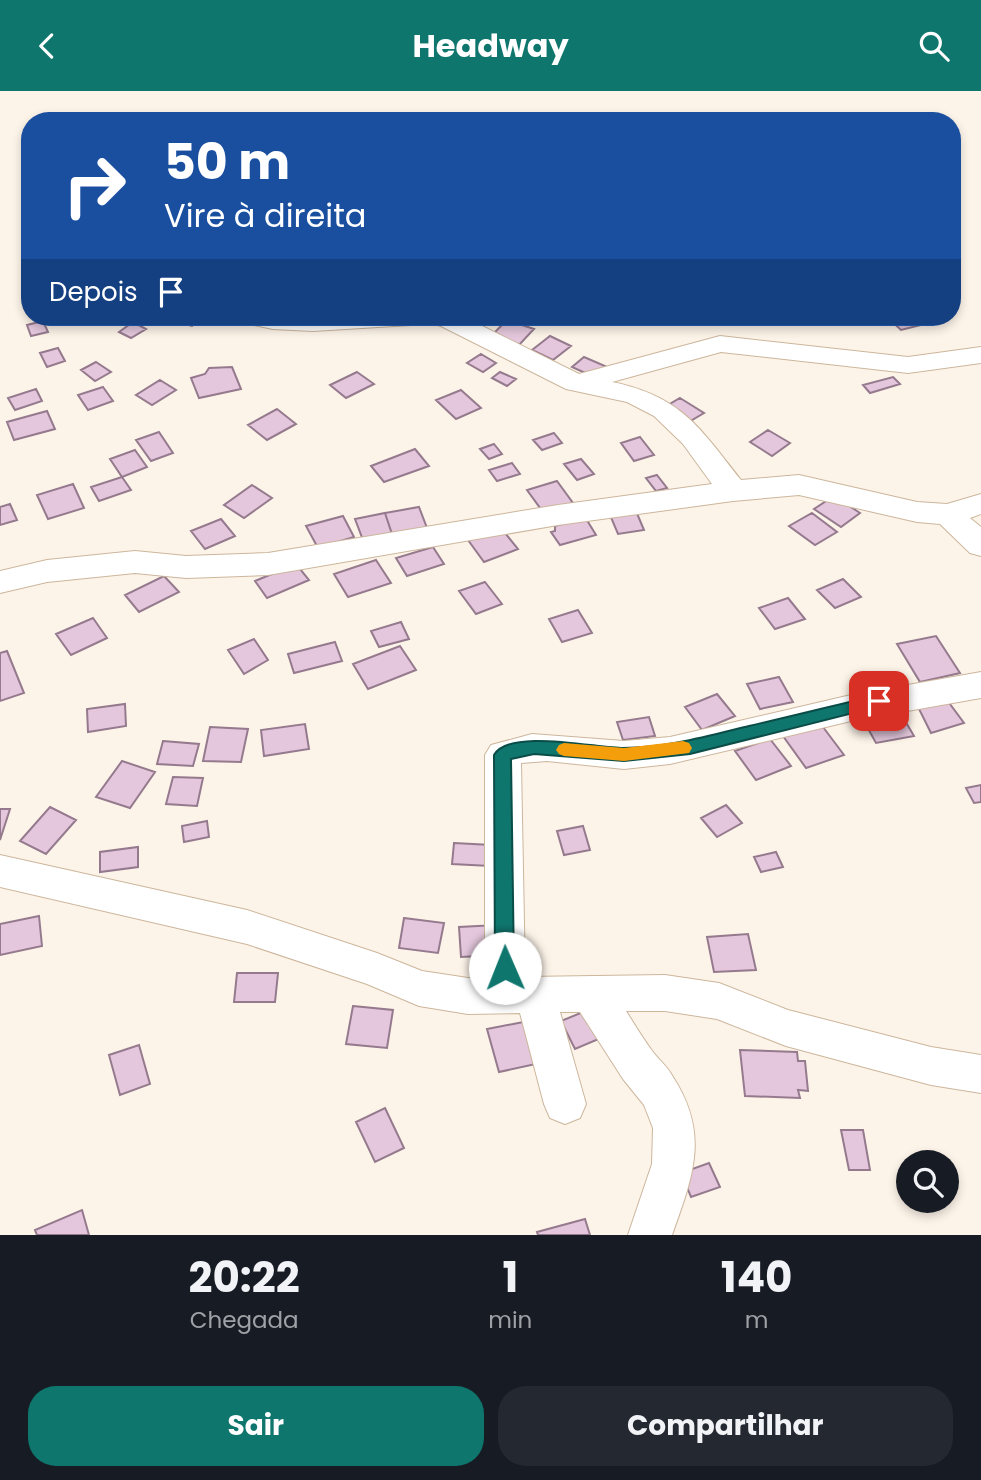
<!DOCTYPE html>
<html lang="pt">
<head>
<meta charset="utf-8">
<style>
	:root { --surface:#171b24; --page:#242831; --text:#f1f3f6; --muted:#9ea1a6; --accent:#0f766e }
	body { margin:0; font-family:Poppins,sans-serif; background:var(--page); color:var(--text); height:100vh; display:flex; flex-direction:column; font-size:26px; white-space:nowrap }
	* { box-sizing:border-box; margin:0 }
	p { font-size:23px; color:var(--muted) }
	.icon { flex:none; width:38px; height:38px; fill:none; stroke:currentColor; stroke-width:2; stroke-linecap:round; stroke-linejoin:round }
	.map { position:relative; height:1144px; overflow:hidden }
	.panel { display:flex; flex-direction:column; background:var(--surface); flex:1 }
	.panel>* { flex:none }
	.banner { position:absolute; left:21px; top:21px; width:940px; height:214px; border-radius:28px; box-shadow:0 4px 10px #0003; background:#1a4fa0; color:#fff; overflow:hidden }
	.fabs { position:absolute; left:896px; top:1059px; display:grid; gap:14px }
	.fabs a { display:grid; place-items:center; width:63px; height:63px; border-radius:50%; background:var(--surface); box-shadow:0 4px 10px #0003; font-size:35px }
	.pin { position:absolute; display:grid; place-items:center; width:60px; height:60px; color:#fff; margin:-30px; border-radius:14px; box-shadow:0 4px 10px #0006 }
	.me { position:absolute; width:77px; margin:-38px; rotate:359deg; stroke-linejoin:round; filter:drop-shadow(0 0 5px #0008) }
	.turn { display:flex; align-items:center; gap:24px; height:147px; padding:0 28px; font-size:32px }
	.turn .icon { width:91px; height:91px; stroke-width:2.5 }
	.turn b { display:block; font-size:49px; line-height:60px }
	.then { display:flex; align-items:center; height:66px; padding:0 28px; background:#0003; gap:14px; font-size:26px }
	.eta { display:flex; justify-content:space-evenly; align-items:center; height:119px; text-align:center }
	.eta b { font-size:42px; font-weight:700; line-height:49px }
	.cta { display:flex; gap:14px; margin-top:auto; padding:14px 28px }
	.cta a { flex:1; height:80px; border-radius:28px; background:var(--accent); color:#fff; font-size:28px; font-weight:700; line-height:80px; text-align:center }
	.cta a+a { background:var(--page); color:var(--text) }
	header { display:flex; justify-content:space-between; align-items:center; height:91px; padding:0 28px; background:var(--accent); color:#fff; font-size:32px; font-weight:700 }
	.map>svg:first-child { display:block }
	.building { fill:#e4c7dc; stroke:#957a8e; stroke-width:2 }
	.lines { fill:none; stroke-linecap:round; stroke-linejoin:round }
	.street-casing { stroke:#ccb69c; stroke-width:2 }
	.street { fill:#fff; fill-rule:evenodd }
	.route { fill:#0f766e; stroke:#0a4d48; stroke-width:2 }
	.slow { fill:#f59e0b }
</style>
</head>
<body>
<header><svg class="icon" aria-label="back" viewBox="0 0 24 24"><path d="M15 5l-7 7 7 7"/></svg>Headway<svg class="icon" aria-label="search" viewBox="0 0 24 24"><circle cx="10" cy="10" r="6"/><path d="M15 15l6 6"/></svg></header>
<div class="map">
<svg width="981" height="1144" viewBox="0 0 981 1144">
	<rect width="100%" height="100%" fill="#fdf4e9"/>
	<path class="building" d="M173 226H201L192 235 170 229Z
		M887 226H917L925 233 901 239Z
		M507 229 534 238 518 255 491 245Z
		M43 230 48 241 31 245 27 234Z
		M133 231 146 238 131 247 119 241Z
		M550 245 571 255 553 269 532 259Z
		M58 257 65 270 47 276 40 262Z
		M481 263 496 272 483 281 467 272Z
		M584 266 605 275 594 286 572 276Z
		M96 271 111 281 95 290 81 279Z
		M232 276 241 298 199 307 191 287 205 283 209 277Z
		M357 281 374 293 346 307 330 294Z
		M500 281 516 288 507 295 492 287Z
		M893 286 900 293 870 302 863 294Z
		M160 289 176 299 152 314 136 304Z
		M103 296 113 310 88 319 78 304Z
		M36 298 42 310 15 319 8 307Z
		M461 299 481 317 456 328 436 309Z
		M680 307 704 322 687 332 663 317Z
		M277 318 296 333 267 349 248 334Z
		M47 320 55 338 14 349 7 331Z
		M768 339 790 352 772 365 750 351Z
		M159 341 173 362 151 370 136 349Z
		M554 342 562 352 542 359 533 349Z
		M640 346 654 364 634 370 621 352Z
		M494 353 502 363 489 368 480 358Z
		M415 358 429 375 384 391 371 375Z
		M135 359 147 376 122 386 110 368Z
		M581 368 594 383 577 389 564 373Z
		M512 372 520 383 497 390 489 379Z
		M657 384 667 397 656 400 646 387Z
		M122 386 131 399 99 410 91 396Z
		M557 390 573 412 543 421 527 399Z
		M73 393 84 417 48 428 37 404Z
		M252 394 272 407 244 427 224 414Z
		M834 405 860 422 841 436 814 418Z
		M10 413 17 429 0 434V416Z
		M419 416 427 437 392 443 385 422Z
		M636 420 644 439 618 443 610 424Z
		M385 422 392 443 363 449 355 428Z
		M812 422 837 441 815 454 789 435Z
		M343 425 354 446 318 457 306 435Z
		M585 426 596 444 560 454 551 441 555 440V435Z
		M221 428 235 445 205 458 191 440Z
		M501 437 518 458 484 471 468 449Z
		M433 456 444 473 407 485 396 467Z
		M376 469 391 492 348 506 334 483Z
		M296 473 309 489 267 507 255 490Z
		M164 485 179 501 139 521 125 504Z
		M843 488 861 506 835 517 817 499Z
		M485 491 502 513 476 523 459 500Z
		M788 507 805 528 775 538 759 517Z
		M578 519 592 542 562 551 549 528Z
		M93 527 107 547 71 564 56 543Z
		M401 531 409 548 379 556 371 540Z
		M936 545 960 582 920 591 897 553Z
		M254 548 268 569 244 583 228 559Z
		M335 551 342 570 294 582 288 563Z
		M400 555 416 579 368 598 353 573Z
		M7 560 24 602 0 610V562Z
		M779 586 793 611 760 618 747 593Z
		M717 603 735 625 702 639 685 616Z
		M947 609 964 632 931 642 915 610Z
		M125 613 126 635 88 641 87 618Z
		M897 616 914 645 876 652 866 634 865 622Z
		M649 626 655 645 623 649 617 631Z
		M820 632 844 664 806 677 783 645Z
		M305 633 309 658 264 665 261 639Z
		M210 636 248 638 241 671 203 670Z
		M770 648 791 675 756 689 735 660Z
		M163 650 199 653 193 675 157 673Z
		M122 670 155 681 130 717 96 706Z
		M173 686 203 687 197 715 166 713Z
		M981 694V711L974 712 966 697Z
		M726 714 742 732 717 746 701 727Z
		M50 716 76 729 46 763 20 750Z
		M0 718H10L0 749Z
		M207 730 209 746 184 751 182 735Z
		M583 735 590 759 564 764 557 740Z
		M454 752 491 754 490 775 452 773Z
		M138 756V776L100 781V761Z
		M776 761 783 776 761 781 754 766Z
		M39 825 42 855 0 864V833Z
		M404 827 444 832 438 862 399 857Z
		M497 834 499 864 461 866 459 836Z
		M748 843 756 879 714 881 707 846Z
		M237 882H278L275 911H234Z
		M353 915 393 919 387 957 346 953Z
		M593 917 608 944 575 958 561 930Z
		M534 929 545 971 499 981 487 938Z
		M139 954 150 993 120 1004 109 964Z
		M740 959 797 961 798 970H805L808 1000 798 999 800 1007 745 1005Z
		M385 1017 404 1057 375 1071 356 1031Z
		M841 1039H863L870 1079H849Z
		M709 1072 720 1096 691 1106 681 1082Z
		M82 1119 89 1144H37L35 1139Z
		M585 1128 590 1144H538L537 1141Z"/>
	<g class="lines">
		<g class="street-casing">
			<path id="street" d="M240 226H464L579 283 720 245 908 266 981 256V272L908 282 721 261 612 291C681 305 700 337 741 389L799 384 917 411 947 413 981 403V423L970 427 981 436V465L970 462 940 433 917 431 799 404 733 410 558 434 268 484 186 487 135 482 47 491 0 502V480L47 469 135 460 186 465 268 462 558 414 712 393 683 353 654 325 627 311 566 298 441 235 422 230 411 234 313 240 273 238 244 232Z
				M981 581V607L851 630 670 673 624 678 547 670 521 672 525 886 665 884 719 892 788 919 931 956 981 964V1002L931 994 786 955 717 928 665 920H626C635 934 643 948 653 961 659 969 668 976 673 986 710 1043 693 1085 672 1144H628L652 1073 653 1037 644 1014 623 988 580 921H560L586 1013 580 1027 565 1033 550 1027 544 1013 520 922 468 923 419 915 367 893 247 853 0 796V764L247 819 377 862 422 880 468 887H485V664L491 654 532 643 624 650 670 646 851 604Z"/>
		</g>
		<use href="#street" class="street"/>
	</g>
	<path class="route" d="M879 604 885 605 887 610 885 614 690 663 624 670 534 663 511 668 514 877 512 883 505 885 498 883 495 877 494 664C509 637 596 657 623 657 666 657 708 645 749 635 793 625 836 614 879 604Z"/>
	<path class="slow" d="M683 650 689 652 692 657 689 662 624 670 564 665 559 663 556 659 559 654 564 652 624 657Z"/>
</svg>
<div class="fabs">
<a><svg class="icon" aria-label="search" viewBox="0 0 24 24"><circle cx="10" cy="10" r="6"/><path d="M15 15l6 6"/></svg></a>
</div>
<div class="pin" style="left:879px;top:610px;background:#d93025"><svg class="icon" aria-label="arrive" viewBox="0 0 24 24"><path d="M6 21V4h12l-3 4 3 4H6"/></svg></div>
<svg class="me" style="left:505px;top:877px" viewBox="-20 -20 40 40"><circle r="19" fill="#fff"/><path d="M0-13L10 11 0 6-10 11z" fill="#0f766e"/></svg>
<div class="banner">
<div class="turn"><svg class="icon" aria-label="right" viewBox="0 0 24 24"><path d="M7 20v-9h11M14 6l5 5-5 5"/></svg><div><b>50 m</b>Vire à direita</div></div>
<div class="then">Depois<svg class="icon" aria-label="arrive" viewBox="0 0 24 24"><path d="M6 21V4h12l-3 4 3 4H6"/></svg></div>
</div>
</div>
<section class="panel">
<div class="eta">
<div><b>20:22</b><p>Chegada</p></div>
<div><b>1</b><p>min</p></div>
<div><b>140</b><p>m</p></div>
</div>
<div class="cta"><a>Sair</a><a>Compartilhar</a></div>
</section>
</body>
</html>
